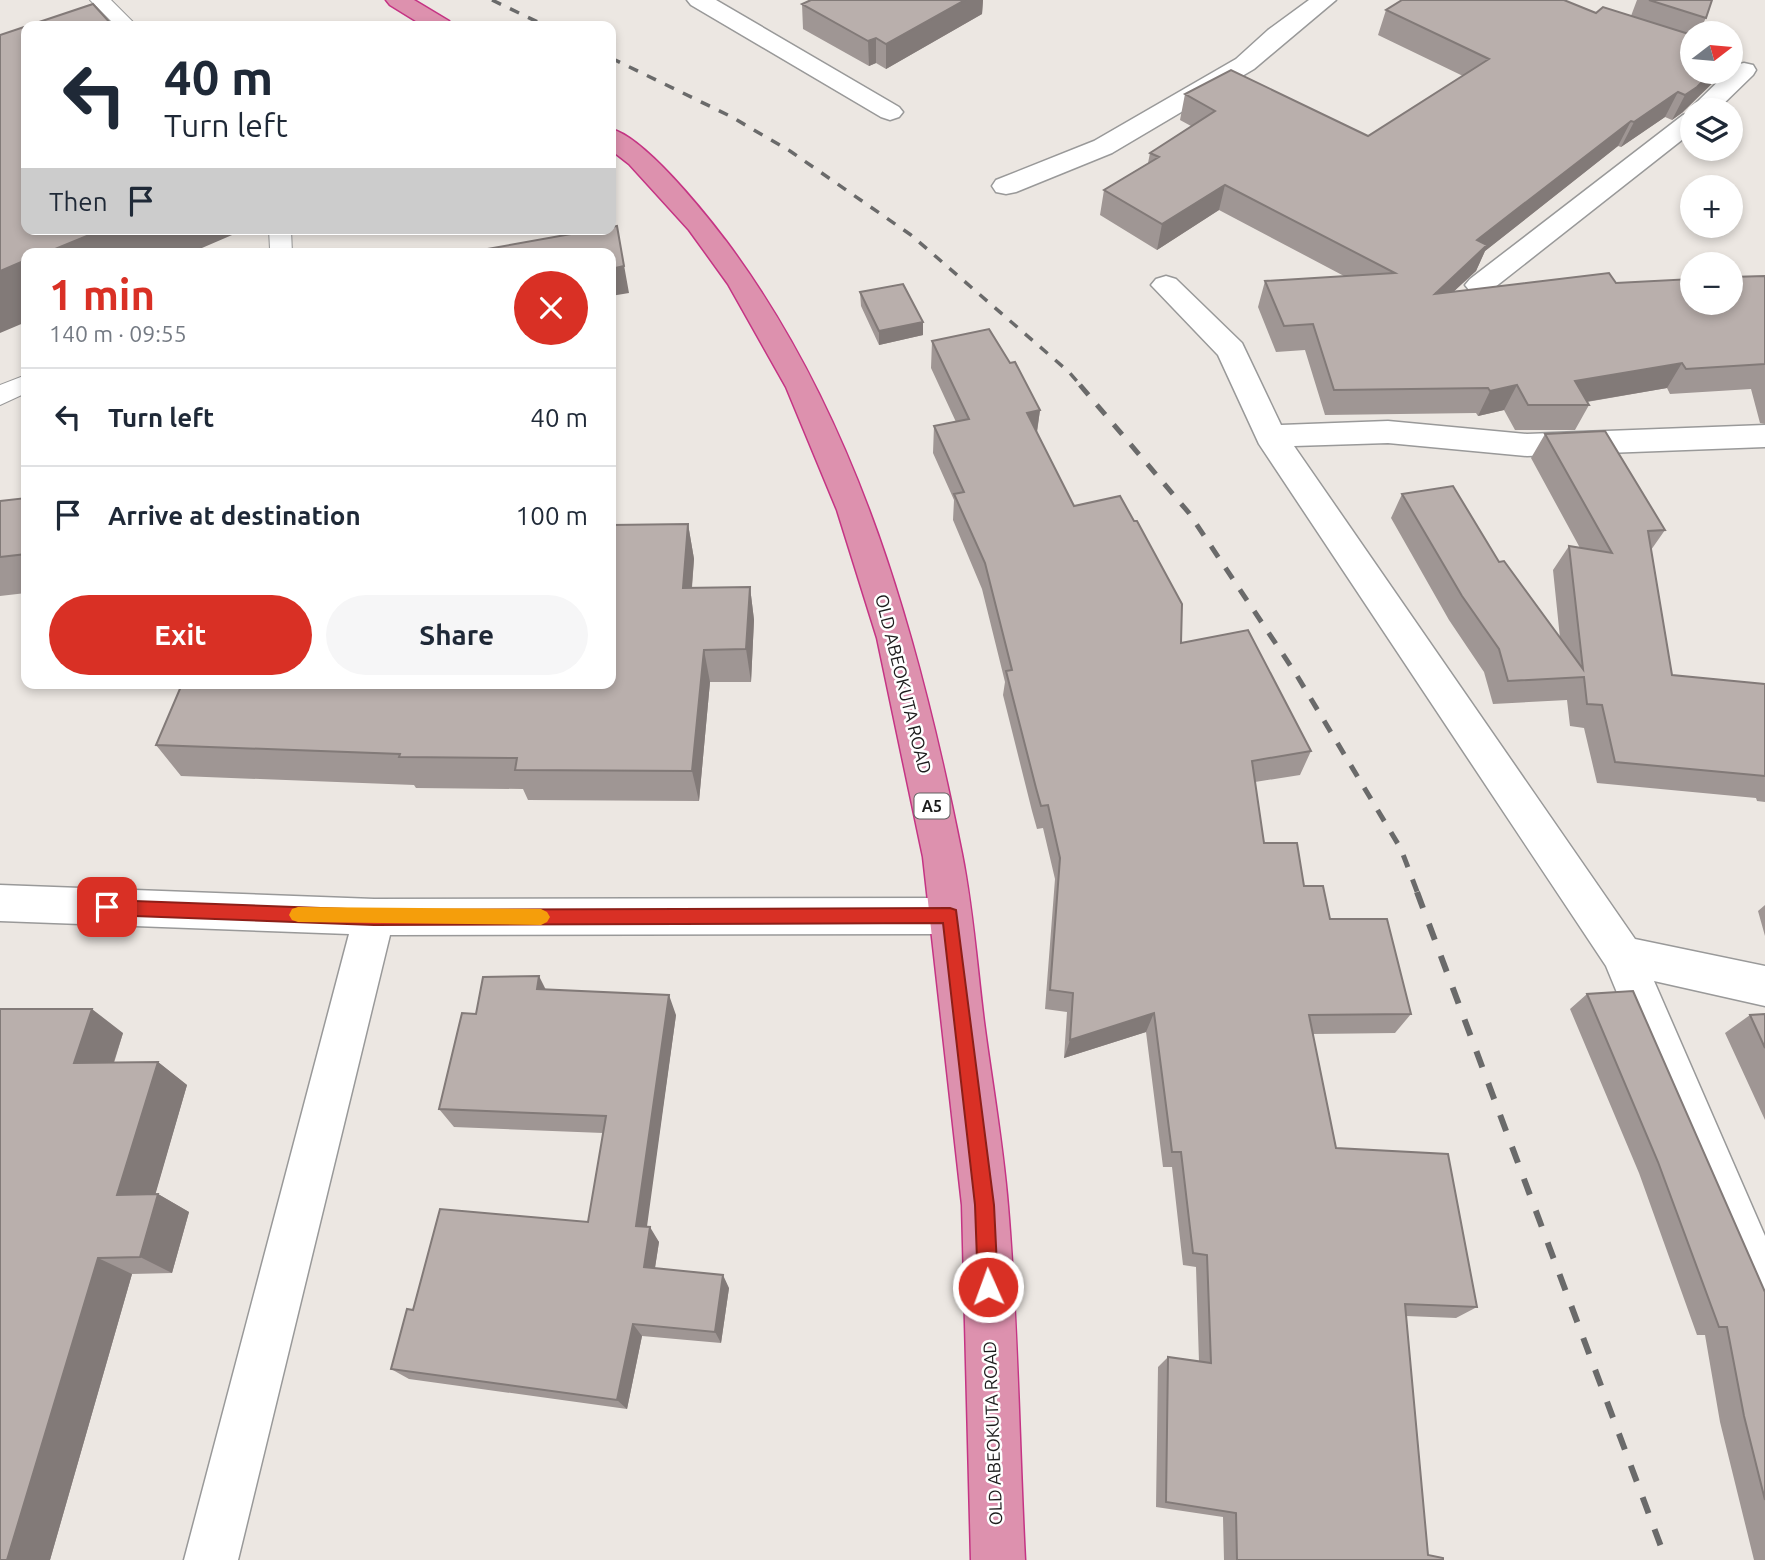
<!DOCTYPE html>
<html lang="en">
<head>
<meta charset="utf-8">
<style>
	:root { --surface:#fff; --page:#f6f6f7; --text:#1f2937; --muted:#747a83; --line:#e0e1e3; --accent:#d93025 }
	body { margin:0; font-family:Ubuntu,sans-serif; background:var(--page); color:var(--text); height:100vh; display:flex; flex-direction:column; font-size:26px; white-space:nowrap }
	* { box-sizing:border-box; margin:0 }
	p { font-size:23px; color:var(--muted) }
	.icon { flex:none; width:38px; height:38px; fill:none; stroke:currentColor; stroke-width:2; stroke-linecap:round; stroke-linejoin:round }
	.map { position:relative; flex:1; overflow:hidden }
	.sheet { position:absolute; left:21px; top:248px; width:595px; height:441px; display:flex; flex-direction:column; background:var(--surface); border-radius:14px; box-shadow:0 4px 10px #0003 }
	.sheet>* { flex:none }
	.guide { position:absolute; left:21px; top:21px; width:595px; height:214px; border-radius:14px; box-shadow:0 4px 10px #0003; background:#fff; color:var(--text); overflow:hidden }
	.needle { width:46px; rotate:74deg }
	.tools { position:absolute; left:1680px; top:21px; display:grid; gap:14px }
	.tools a { display:grid; place-items:center; width:63px; height:63px; border-radius:50%; background:var(--surface); box-shadow:0 4px 10px #0003; font-size:35px }
	.pin { position:absolute; display:grid; place-items:center; width:60px; height:60px; color:#fff; margin:-30px; border-radius:14px; box-shadow:0 4px 10px #0006 }
	.me { position:absolute; width:77px; margin:-38px; rotate:358deg; stroke-linejoin:round; filter:drop-shadow(0 0 5px #0008) }
	.turn { display:flex; align-items:center; gap:24px; height:147px; padding:0 28px; font-size:32px }
	.turn .icon { width:91px; height:91px; stroke-width:2.5 }
	.turn b { display:block; font-size:49px; line-height:60px }
	.then { display:flex; align-items:center; height:66px; padding:0 28px; background:#0003; gap:14px; font-size:26px }
	.round { display:grid; place-items:center; flex:none; width:74px; height:74px; border-radius:37px; background:var(--page) }
	.head { display:flex; align-items:center; justify-content:space-between; height:119px; padding:0 28px }
	h1 { font-size:42px; font-weight:700; line-height:52px; color:var(--accent) }
	.primary-button { display:flex; gap:14px; margin-top:auto; padding:14px 28px }
	.primary-button a { flex:1; height:80px; border-radius:42px; background:var(--accent); color:#fff; font-size:28px; font-weight:700; line-height:80px; text-align:center }
	.primary-button a+a { background:var(--page); color:var(--text) }
	ul { padding:0; list-style:none }
	li { display:flex; align-items:center; gap:21px; height:98px; padding:0 28px; border-top:2px solid var(--line) }
	li div { flex:1 }
	li b { display:block; font-size:26px }
	li em { font-style:normal }
	.map>svg:first-child { display:block }
	.lines { fill:none; stroke-linecap:round; stroke-linejoin:round }
	.lane-casing { stroke:#999; stroke-width:2 }
	.street-casing { stroke:#999; stroke-width:3 }
	.highway-casing { stroke:#c53484; stroke-width:3 }
	.lane { fill:#fff; fill-rule:evenodd }
	.street { fill:#fff; fill-rule:evenodd }
	.highway { fill:#dd91ae; fill-rule:evenodd }
	.rail-far2 { stroke:#6a6a6a; stroke-width:3.5; stroke-dasharray:10 10; stroke-linecap:butt }
	.rail-far1 { stroke:#6a6a6a; stroke-width:5; stroke-dasharray:13 13; stroke-linecap:butt }
	.rail { stroke:#6a6a6a; stroke-width:6; stroke-dasharray:17 17; stroke-linecap:butt }
	.wall { fill:#9f9694 }
	.shaded-wall { fill:#827a78 }
	.building { fill:#b9afac; stroke:#827a78; stroke-width:2 }
	.route { fill:#d93025; stroke:#8d1f18; stroke-width:2 }
	.slow { fill:#f59e0b }
	.labels { text-anchor:middle; stroke-width:5; stroke-linejoin:round; paint-order:stroke }
	.shield { fill:#fff; stroke:#606060; stroke-width:2 }
	.shield-label { font-size:16px; font-weight:bold; fill:#1c1c1c }
	.street-label { font-size:18px; fill:#1c1c1c; stroke:#fff }
</style>
</head>
<body>
<div class="map">
<svg width="1765" height="1560" viewBox="0 0 1765 1560">
	<rect width="100%" height="100%" fill="#ece7e2"/>
	<g class="lines">
		<g class="lane-casing">
			<path id="lane" d="M90 0H111L137 26H116Z
				M269 229H291L292 254H267L270 249Z
				M26 375V393L0 405V385Z"/>
		</g>
		<g class="street-casing">
			<path id="street" d="M687 0H716L899 107 903 112 899 117 890 120 881 117 691 5Z
				M1309 0H1336L1254 69 1112 153 1016 192 1006 194 996 192 992 186 996 180 1094 141 1236 59 1268 30Z
				M1744 63 1753 65 1756 70 1753 75 1717 110H1692V132L1490 291 1480 294 1470 291 1465 285 1470 279 1683 115 1692 112 1690 110 1694 105 1735 65Z
				M1166 276 1176 279 1242 343 1281 425 1388 421 1527 434 1765 425V447L1527 456 1388 443 1294 446 1635 939 1765 966V1006L1654 981 1765 1236V1316L1748 1309 1606 966 1259 444 1218 355 1151 285 1156 279Z
				M0 885 374 899 950 898 965 903 971 916 965 929 950 934 390 935 238 1560H184L349 934 0 921Z"/>
		</g>
		<g class="highway-casing">
			<path id="highway" d="M386 0H414L449 21 452 26H424L390 5Z
				M611 129C644 137 704 212 726 241 859 419 919 639 962 854 973 909 977 966 984 1022 992 1083 1003 1144 1008 1206 1018 1323 1019 1442 1025 1560H971L962 1205 923 857 877 638 837 510 786 387 728 284 689 230 629 164 611 150Z"/>
		</g>
		<use href="#lane" class="lane"/>
		<use href="#street" class="street"/>
		<use href="#highway" class="highway"/>
		<path class="rail-far2" d="M492 0 546 26
			M611 58 730 116 790 151 911 235 1069 372 1082 387"/>
		<path class="rail-far1" d="M1080 385 1189 513 1296 674 1401 849 1418 894"/>
		<path class="rail" d="M1417 892 1666 1560"/>
	</g>
	<path class="wall" d="M811 0H983L982 14 886 69 876 63 869 66 803 29 802 4Z
		M1637 0H1712L1706 18 1698 33H1692V72L1683 112 1672 120 1665 117 1621 147 1618 146 1485 251 1476 271 1454 291 1765 276V424L1760 423 1751 389 1670 394 1667 388 1587 402 1589 405 1575 430H1515L1504 410 1478 416 1476 413 1325 415 1305 350 1276 352 1258 307 1265 281 1344 276 1219 210 1157 250 1100 215 1104 190 1148 163 1150 153 1191 126 1180 120 1185 94 1368 136 1463 76 1378 35 1386 10 1596 13 1631 16Z
		M860 292 923 335 879 345 861 306Z
		M932 341 1040 410 1037 433 1074 506 1181 643 1311 751 1300 775 1255 782 1264 843 1304 886 1330 919 1411 1014 1395 1033 1313 1034 1336 1148 1477 1307 1456 1318 1406 1316 1428 1555 1443 1560H1224L1223 1517 1156 1507 1158 1367 1168 1357 1199 1362 1196 1267 1183 1265 1172 1167H1163L1146 1032 1064 1058 1067 1012 1045 1009 1055 879 1043 828 1037 829 1032 811 1003 695 1005 682 982 589 953 520 954 500 933 453 934 426 956 422 931 368Z
		M1545 434 1665 530 1651 550 1672 675 1765 684V802L1757 801 1756 798 1597 783 1584 728 1570 726 1567 700 1493 704 1484 672 1449 620 1391 518 1402 494 1499 562 1560 638 1553 570 1569 546 1580 548 1531 458Z
		M26 498V593L0 596V501Z
		M688 524 694 559 692 588 750 587 754 620 751 682H710L699 801 528 800 523 789 416 788 414 785 181 776 156 745Z
		M1765 905V936L1758 911Z
		M546 989 676 1015 646 1227 659 1242 655 1268 729 1288 721 1343 642 1336 627 1409 409 1379 391 1369 413 1310 588 1222 603 1133 454 1127 439 1109 476 1014Z
		M1587 994 1765 1292V1560H1754L1720 1422 1705 1335H1697L1639 1173 1570 1009Z
		M0 1009 123 1033 114 1063 158 1062 187 1085 155 1194H158L189 1212 172 1273 132 1274 50 1560H0Z
		M1765 1014V1120L1725 1033 1750 1015Z"/>
	<path class="shaded-wall" d="M965 0H983L982 14 886 69V44Z
		M876 38V63L869 66 868 41Z
		M1739 46 1731 61V54Z
		M1712 72H1724L1683 112 1672 120 1685 95Z
		M1678 92 1665 117 1621 147 1634 122Z
		M1631 121 1618 146 1485 251 1476 271 1424 319 1435 294 1477 240Z
		M1225 185 1219 210 1157 250 1162 224Z
		M617 226 629 293 611 296V269Z
		M104 229H246L188 254H43Z
		M26 260V322L0 333V271Z
		M923 322V335L879 345V331Z
		M1682 363 1667 388 1567 405 1575 381Z
		M1517 385 1504 410 1478 416 1490 391Z
		M1040 410 1036 437 1027 413Z
		M688 524 694 559 689 621 683 588Z
		M750 587 754 620 751 682 746 649Z
		M704 650 710 682 699 801 692 771Z
		M539 976 550 998 537 989Z
		M669 995 676 1015 645 1241 636 1226Z
		M92 1009 123 1033 106 1086 74 1063Z
		M1154 1013 1146 1032 1064 1058 1070 1040Z
		M158 1062 187 1085 150 1213 117 1195Z
		M158 1194 189 1212 172 1273 140 1257Z
		M650 1227 659 1242 653 1280 644 1267Z
		M98 1258 132 1274 50 1560H7Z
		M723 1275 729 1288 721 1343 715 1332Z
		M633 1324 642 1336 627 1409 617 1400Z"/>
	<path class="building" d="M811 0H965L886 44 876 38 868 41 802 4Z
		M1402 0H1564L1596 13 1603 7 1692 35V72H1712L1697 87 1685 95 1678 92 1634 122 1631 121 1477 240 1487 245 1435 294 1609 273 1616 283 1692 279V303H1731V277L1765 276V364L1686 369 1682 363 1575 381 1589 405H1528L1517 385 1490 391 1488 388 1334 390 1313 324 1284 326 1265 281 1395 273 1225 185 1162 224 1104 190 1159 157 1150 153 1215 111 1185 94 1231 70 1368 136 1489 59 1386 10Z
		M1649 0H1712L1706 18Z
		M93 4 113 26H26V229H104L43 254H26V260L0 271V35Z
		M1731 42 1739 46 1731 54Z
		M617 226 624 266 611 269V254H459L599 229H611V227Z
		M903 284 923 322 879 331 860 292Z
		M989 329 1010 363 1015 362 1040 410 1027 413 1074 506 1120 496 1134 521H1137L1182 604 1181 643 1248 630 1311 751 1252 761 1264 843H1297L1304 886H1323L1330 919H1387L1411 1014 1309 1015 1336 1148 1448 1154 1477 1307 1405 1304 1428 1555 1443 1558V1560H1237L1236 1513 1166 1502 1168 1357 1211 1363 1207 1255 1193 1253 1181 1152H1172L1154 1013 1070 1040 1073 993 1050 990 1060 858 1048 805 1041 806 1036 788 1006 671 1012 670 985 563 954 494 964 492 934 426 969 419 932 341Z
		M1605 431 1665 530 1648 531 1672 675 1765 684V776L1615 762 1602 705 1587 704 1584 677 1508 681 1499 649 1462 596 1402 494 1453 486 1499 562 1504 561 1583 669 1569 546 1612 553 1545 434Z
		M26 498V554L0 557V501Z
		M688 524 683 588 750 587 746 649 704 650 692 771 515 770 517 758 399 757 400 754 156 745 182 684H611V525Z
		M539 976 537 989 669 995 636 1226 650 1227 644 1267 723 1275 715 1332 633 1324 617 1400 391 1369 407 1309 413 1310 440 1209 588 1222 606 1116 439 1109 462 1013 476 1014 483 977Z
		M1633 991 1765 1292V1500L1744 1416 1727 1327H1719L1658 1162 1587 994Z
		M0 1009H92L74 1063 158 1062 117 1195 158 1194 140 1257 98 1258 7 1560H0Z
		M1765 1014V1048L1750 1015Z"/>
	<path class="route" d="M107 900 374 910 950 908 956 910 994 1205 998 1287 995 1294 988 1297 981 1294 978 1287 975 1205 943 923 374 925 107 915 101 913 98 907 101 902Z"/>
	<path class="slow" d="M298 907 541 909 547 912 550 917 547 922 541 925 298 922 292 920 289 915 292 909Z"/>
	<g class="labels">
		<rect class="shield" x="914.5" y="793.5" width="35" height="25" rx="5"/>
		<g class="shield-label">
			<text x="932" y="812">A5</text>
		</g>
		<g class="street-label">
			<text transform="translate(903 684) rotate(76)" y="6">OLD ABEOKUTA ROAD</text>
			<text transform="translate(993 1433) rotate(-92)" y="6">OLD ABEOKUTA ROAD</text>
		</g>
	</g>
</svg>
<div class="tools">
<a><svg class="needle" viewBox="-14 -14 28 28"><path d="M0-13l5 13h-10z" fill="#e53935"/><path d="M0 13l5-13h-10z" fill="#747a83"/></svg></a>
<a><svg class="icon" aria-label="layers" viewBox="0 0 24 24"><path d="M12 4l9 5-9 5-9-5zM3 14l9 5 9-5"/></svg></a>
<a>+</a>
<a>−</a>
</div>
<div class="pin" style="left:107px;top:907px;background:#d93025"><svg class="icon" aria-label="arrive" viewBox="0 0 24 24"><path d="M6 21V4h12l-3 4 3 4H6"/></svg></div>
<svg class="me" style="left:988px;top:1287px" viewBox="-20 -20 40 40"><circle r="17" fill="#d93025" stroke="#fff" stroke-width="3"/><path d="M0-11L8 9 0 5-8 9z" fill="#fff"/></svg>
<div class="guide">
<div class="turn"><svg class="icon" aria-label="left" viewBox="0 0 24 24"><path d="M17 20v-9H6M10 6l-5 5 5 5"/></svg><div><b>40 m</b>Turn left</div></div>
<div class="then">Then<svg class="icon" aria-label="arrive" viewBox="0 0 24 24"><path d="M6 21V4h12l-3 4 3 4H6"/></svg></div>
</div>
<section class="sheet">
<div class="head"><div><h1>1 min</h1><p>140 m · 09:55</p></div><a class="round" style="background:#d93025;color:#fff"><svg class="icon" aria-label="close" viewBox="0 0 24 24"><path d="M6 6l12 12M18 6L6 18"/></svg></a></div>
<ul>
<li><svg class="icon" aria-label="left" viewBox="0 0 24 24"><path d="M17 20v-9H6M10 6l-5 5 5 5"/></svg><div><b>Turn left</b></div><em>40 m</em></li>
<li><svg class="icon" aria-label="arrive" viewBox="0 0 24 24"><path d="M6 21V4h12l-3 4 3 4H6"/></svg><div><b>Arrive at destination</b></div><em>100 m</em></li>
</ul>
<div class="primary-button"><a>Exit</a><a>Share</a></div>
</section>
</div>
</body>
</html>
